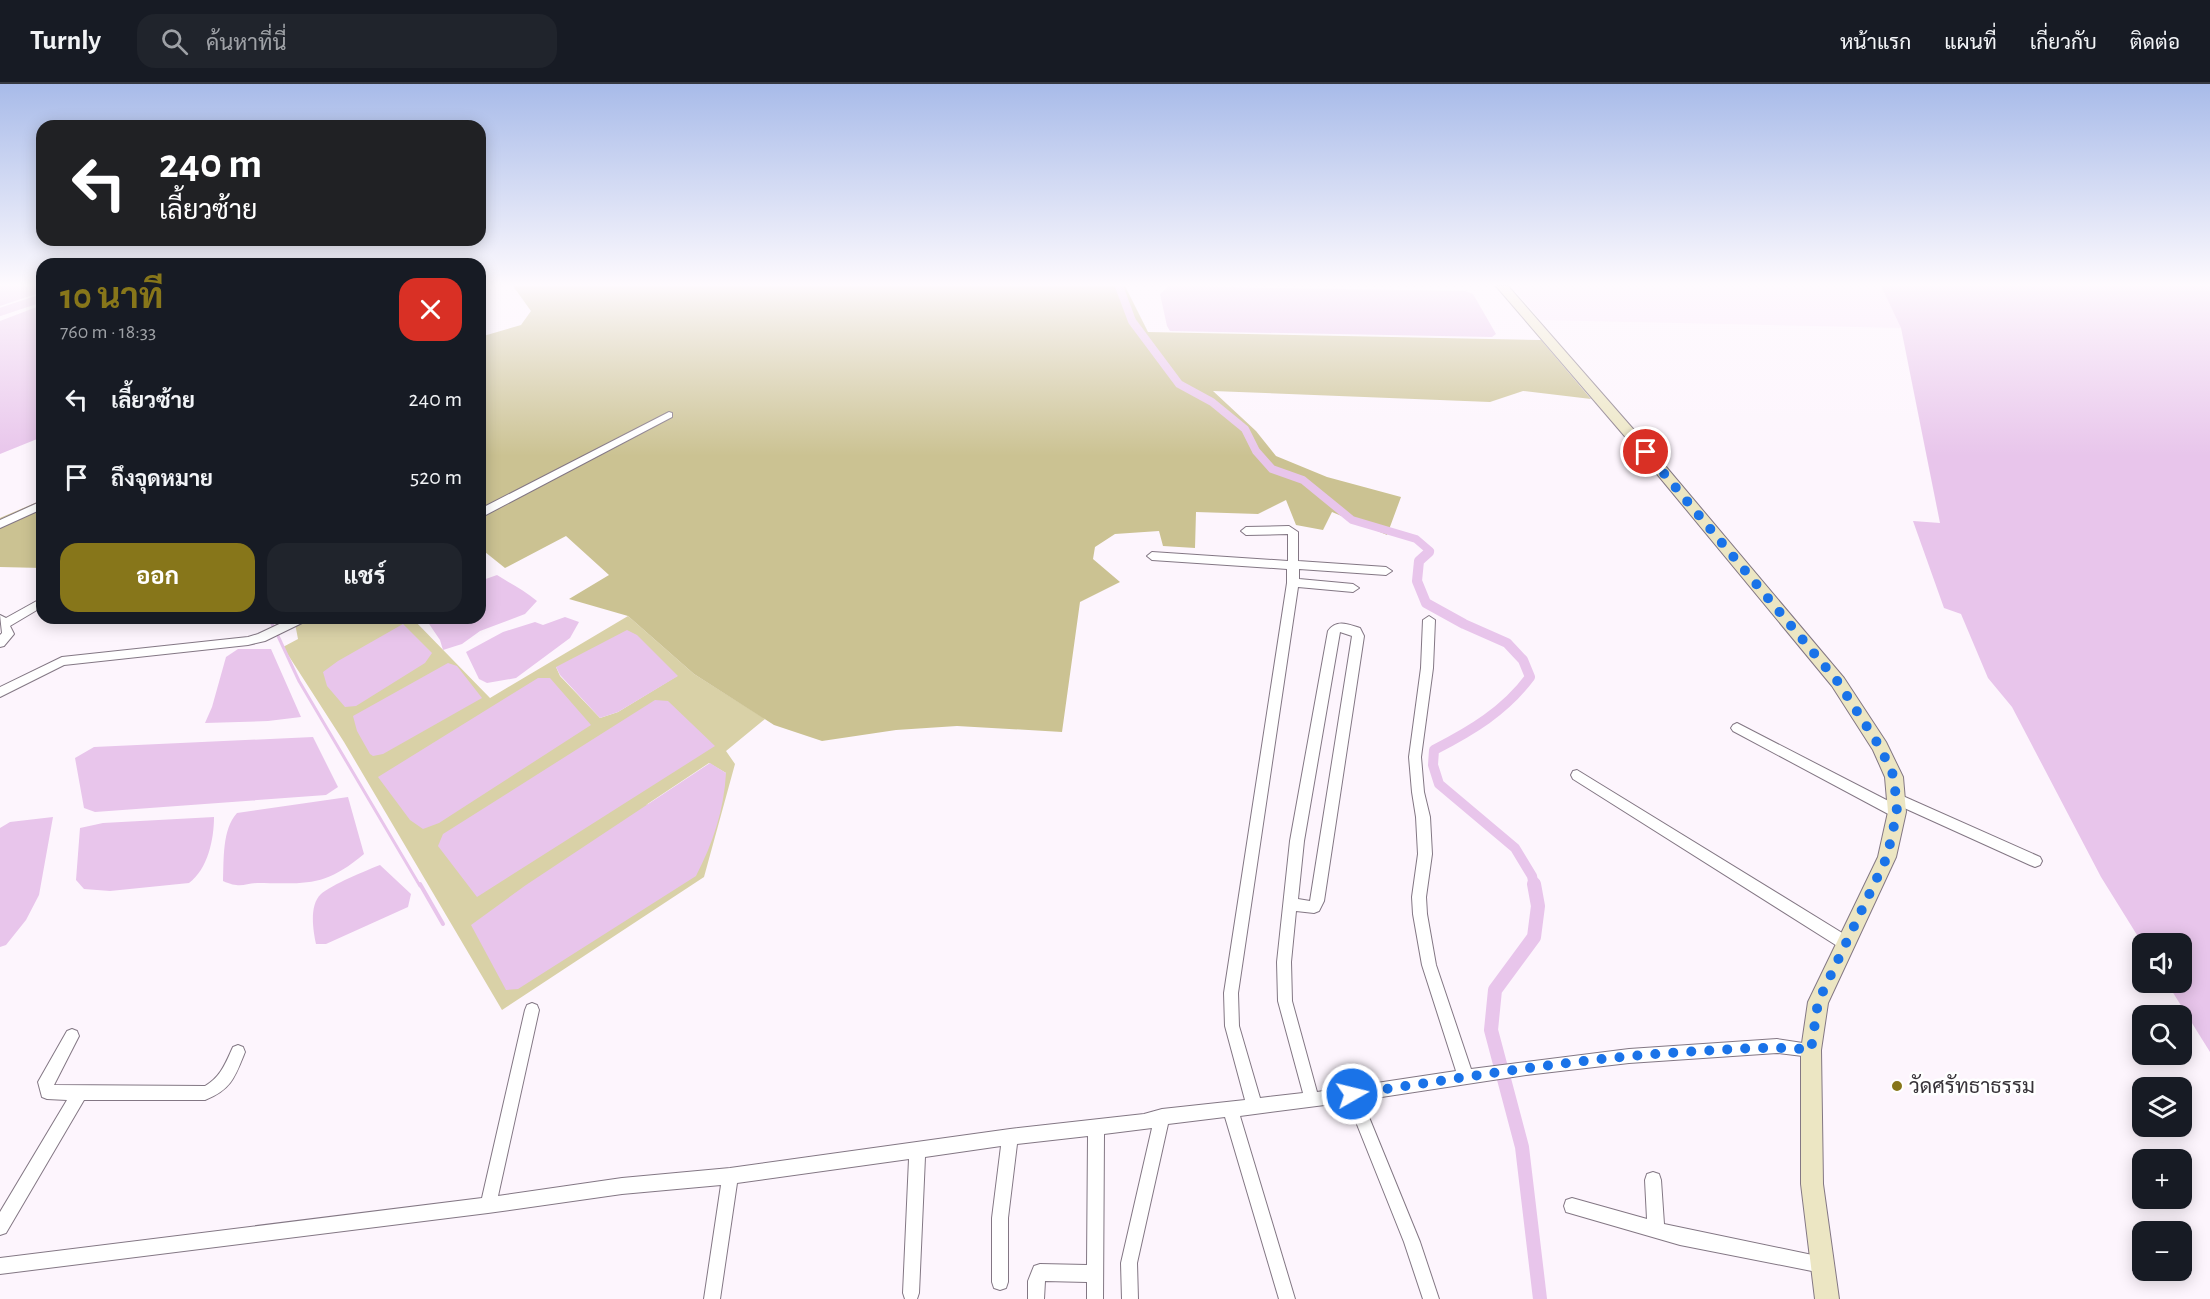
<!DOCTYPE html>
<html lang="th">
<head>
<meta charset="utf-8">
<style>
	:root { --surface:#171b24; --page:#20242c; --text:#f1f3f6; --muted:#9ea1a6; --line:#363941; --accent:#87761a }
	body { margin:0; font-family:"Alegreya Sans",Sarabun,sans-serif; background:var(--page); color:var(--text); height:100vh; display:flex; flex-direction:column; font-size:22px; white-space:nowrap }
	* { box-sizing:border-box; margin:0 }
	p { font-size:20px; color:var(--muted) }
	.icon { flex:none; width:33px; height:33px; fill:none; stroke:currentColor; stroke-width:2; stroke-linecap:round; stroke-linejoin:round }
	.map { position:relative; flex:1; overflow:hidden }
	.drawer { position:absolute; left:36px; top:174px; width:450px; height:366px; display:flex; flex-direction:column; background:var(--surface); border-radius:18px; box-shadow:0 3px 15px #0003 }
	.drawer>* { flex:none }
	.hud { position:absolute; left:36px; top:36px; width:450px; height:126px; border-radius:18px; box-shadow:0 3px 15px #0003; background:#202124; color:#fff; overflow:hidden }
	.buttons { position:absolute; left:2132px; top:849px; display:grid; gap:12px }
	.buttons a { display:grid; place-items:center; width:60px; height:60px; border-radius:12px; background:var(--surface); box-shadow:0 3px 15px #0003; font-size:30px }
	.pin { position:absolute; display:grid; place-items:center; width:51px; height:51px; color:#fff; margin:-26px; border:3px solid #fff; border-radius:50%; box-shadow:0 2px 6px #0007 }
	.me { position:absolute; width:66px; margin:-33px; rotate:82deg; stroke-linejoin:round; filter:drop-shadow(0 0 4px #0008) }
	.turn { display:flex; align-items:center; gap:21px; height:126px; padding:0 24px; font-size:27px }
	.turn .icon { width:78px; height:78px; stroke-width:2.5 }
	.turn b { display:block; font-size:42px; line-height:51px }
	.round { display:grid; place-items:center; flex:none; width:63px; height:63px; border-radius:18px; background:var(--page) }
	.overview { display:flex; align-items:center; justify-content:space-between; height:102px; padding:0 24px }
	h1 { font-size:36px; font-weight:700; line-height:45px; color:var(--accent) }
	.action { display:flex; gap:12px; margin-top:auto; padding:12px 24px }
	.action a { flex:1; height:69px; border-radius:18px; background:var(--accent); color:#fff; font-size:24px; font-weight:700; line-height:69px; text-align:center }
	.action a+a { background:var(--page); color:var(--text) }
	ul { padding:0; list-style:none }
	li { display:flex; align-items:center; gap:18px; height:78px; padding:0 24px }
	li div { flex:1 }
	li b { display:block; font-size:22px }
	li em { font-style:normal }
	header { display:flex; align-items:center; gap:36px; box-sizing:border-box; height:84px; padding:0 30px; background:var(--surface); border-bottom:2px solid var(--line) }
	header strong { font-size:28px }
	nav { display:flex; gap:33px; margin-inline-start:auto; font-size:21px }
	.search { width:420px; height:54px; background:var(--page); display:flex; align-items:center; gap:15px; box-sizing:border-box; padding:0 21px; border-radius:18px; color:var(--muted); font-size:22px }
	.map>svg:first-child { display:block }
	.built { fill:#f9e6fa }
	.green { fill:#d9d1a7; fill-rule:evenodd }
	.forest { fill:#cbc292 }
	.water { fill:#e8c5eb }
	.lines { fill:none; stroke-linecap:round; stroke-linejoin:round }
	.stream-far1 { stroke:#e8c5eb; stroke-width:3 }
	.stream { stroke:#e8c5eb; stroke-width:4 }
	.canal-far2 { stroke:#e8c5eb; stroke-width:8 }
	.canal-far1 { stroke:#e8c5eb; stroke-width:10 }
	.canal { stroke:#e8c5eb; stroke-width:14 }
	.street-casing { stroke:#837784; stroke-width:2 }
	.secondary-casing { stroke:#837784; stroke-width:2 }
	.street { fill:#fff; fill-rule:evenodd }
	.secondary { fill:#ece6c3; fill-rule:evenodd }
	.route { stroke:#1a73e8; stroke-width:10; stroke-dasharray:0 18 }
	.poi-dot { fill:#87761a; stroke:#fff; stroke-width:2 }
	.labels { text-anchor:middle; stroke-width:5; stroke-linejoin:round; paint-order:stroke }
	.near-poi-label { font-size:21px; fill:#383339; stroke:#fff; text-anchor:start }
</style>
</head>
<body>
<header>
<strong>Turnly</strong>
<div class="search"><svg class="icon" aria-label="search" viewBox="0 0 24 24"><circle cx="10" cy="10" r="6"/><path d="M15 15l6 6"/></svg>ค้นหาที่นี่</div>
<nav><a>หน้าแรก</a><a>แผนที่</a><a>เกี่ยวกับ</a><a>ติดต่อ</a></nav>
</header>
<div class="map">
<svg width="2210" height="1215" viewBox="0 0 2210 1215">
	<rect width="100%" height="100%" fill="#fdf5fd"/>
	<path class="built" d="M1512 202H1881L1901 244 1540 236Z"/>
	<path class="green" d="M628 532 694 590 765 635 726 667 735 680 704 793 502 926 344 658 283 563 298 555 294 534H412L490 614ZM556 583 677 592 618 628 600 634 560 592ZM709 679 726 689 646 721Z"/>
	<path class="forest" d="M513 202H1125L1148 248 1541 256 1591 315 1523 307 1490 318 1213 307 1256 347 1276 372 1327 393 1401 413 1387 451 1332 428 1323 446 1296 441 1286 416 1258 430 1196 428 1195 464 1163 462 1159 447 1115 450 1095 463 1093 475 1120 498 1080 518 1062 648 957 642 896 646 822 657 774 641 694 590 628 532 569 515 609 491 566 452 505 484 480 464V253L521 241 531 227Z
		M42 416V484L0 483V434Z"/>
	<path class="water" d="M0 202H42V208L0 222Z
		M1169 202 1465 207 1473 210 1496 250 1492 253 1170 247 1167 242 1160 210Z
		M1881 202H2210V968L2167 899 2181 898V860L2142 859 2101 793 2012 623 1988 594 1961 530 1944 524 1913 437 1940 439 1901 244Z
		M42 221V353L0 370V237Z
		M497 491C511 500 524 506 537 517L525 530 480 547 462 560 443 566 440 556 425 534H480V497Z
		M565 533 579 538 570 554 516 594 487 599 479 595 466 568 503 548 535 538 543 541Z
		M403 540 432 569 425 579 356 622 345 623 327 602 323 588 338 577Z
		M627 546 637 551 678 592 618 628 600 634 560 591 556 583Z
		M238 565H271L301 633 268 637 205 639 212 623 226 573Z
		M448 579 457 582 482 614 383 670 373 672 370 670 357 647 353 632Z
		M538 594H550L591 641 439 739 423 745 410 736 378 693Z
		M655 616 668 617 715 662 477 813 438 762 443 750Z
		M313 653 338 703 326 711 95 728 84 724 75 674 94 663Z
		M710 679 726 689C724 726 713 759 696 792L518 905 506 906 471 841 526 801Z
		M348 713 364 770C327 801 310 800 264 799 245 798 243 806 223 797 224 776 222 745 237 729Z
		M53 733 39 811 26 836 6 861 0 863V744L10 738Z
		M214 733C214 755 208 785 189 799L110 807 84 805 76 796 80 744 103 739Z
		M380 781 411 810 408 823 326 860H316C313 846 309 821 321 810 331 801 367 786 380 781Z"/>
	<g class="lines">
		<path class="stream-far1" d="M269 534 273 542
			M278 552 299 597 420 802"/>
		<path class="stream" d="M420 800 443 840"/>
		<path class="canal-far2" d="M1119 202 1132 237 1179 300 1212 318 1245 345 1256 367 1272 385 1303 396 1352 436 1416 455 1430 467 1427 470
			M0 228 42 214"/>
		<path class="canal-far1" d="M1429 468 1419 477 1417 497 1426 519 1464 540 1507 559 1523 576 1530 593C1505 627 1471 647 1434 666L1433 681 1439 700 1515 764 1532 792 1534 802"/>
		<path class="canal" d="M1534 800 1538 822 1534 853 1495 906 1491 946 1522 1063 1540 1215"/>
		<g class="street-casing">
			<path id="street" d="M669 328 672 329V333L480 434V425Z
				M42 417V425L0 444V436Z
				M1289 442 1298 448V477L1386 483 1392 487 1386 491 1299 485V495L1353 500 1359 504 1353 508 1298 503 1238 909 1239 942 1260 1014 1303 1009 1278 917 1277 878 1290 757 1328 547C1336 535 1348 540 1360 544L1364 552 1324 817 1319 827 1314 829 1296 827 1291 878 1292 917 1317 1008 1456 987 1422 881 1413 830 1412 813 1418 770 1416 733 1412 708 1409 673 1421 584 1423 536 1429 532 1435 536 1433 584 1421 673 1424 708 1430 733 1432 770 1426 813 1427 830 1436 881 1471 985 1629 965 1777 955 1816 961 1818 966 1816 971 1811 973 1777 969 1629 979 1526 991 1362 1016 1420 1158 1439 1215H1423L1404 1158 1348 1018 1240 1032 1295 1215H1279L1225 1033 1168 1040 1137 1179 1138 1215H1122L1121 1179 1152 1044 1104 1050 1103 1215H1087V1198L1045 1197 1044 1215H1028V1197L1034 1182 1040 1180 1087 1181 1088 1052 1017 1060 1008 1134V1198L1006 1204 1000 1206 994 1204 992 1198V1134L1001 1062 925 1073 919 1209 917 1215H905L903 1209 909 1075 737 1099 720 1215H704L721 1101 622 1110 488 1129 0 1190V1174L482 1114 525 926 527 921 532 919 537 921 539 926 498 1112 622 1094 730 1084 1010 1045 1144 1030 1162 1025 1245 1016 1225 942 1224 909 1287 499V485L1152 476 1147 472 1152 468 1288 477V450L1246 451 1241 447 1246 443ZM1340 548 1352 552 1310 817 1298 815 1304 757Z
				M42 514V523L10 542 14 550 4 562 0 563V551L2 549 0 531 6 534Z
				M292 534H308L306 537 265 557 248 561 64 581 0 613V603L62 573 248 553 258 550Z
				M1737 639 1902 724 1903 728 1902 732 1897 733 1892 732 1733 647 1731 644 1733 641Z
				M1577 686 1852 855 1854 860 1852 865 1847 866 1842 865 1573 695 1571 691 1573 687Z
				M1896 709 2040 773 2042 777 2040 781 2035 783 2030 781 1891 718 1890 714 1891 710Z
				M72 945 77 947 79 952 54 1001 205 1002C221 993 226 978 233 963L238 961 243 963 245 968C235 993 231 1006 205 1016H84L6 1149 0 1151V1128L67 1016 47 1015 42 1013 38 998 67 947Z
				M1653 1088 1659 1090 1661 1096 1664 1140 1822 1173 1828 1175 1830 1181 1828 1187 1822 1189 1680 1161 1566 1128 1564 1122 1566 1116 1572 1114 1647 1135 1645 1096 1647 1090Z"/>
		</g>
		<g class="secondary-casing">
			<path id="secondary" d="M1496 202H1508L1662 378 1844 594 1886 658 1903 693 1906 728 1896 773 1828 919 1821 966 1823 1100 1839 1215H1815L1801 1100V966L1808 918 1878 773 1888 728 1885 693 1873 666 1832 602 1652 384Z"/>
		</g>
		<use href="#street" class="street"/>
		<use href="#secondary" class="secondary"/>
	</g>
	<linearGradient id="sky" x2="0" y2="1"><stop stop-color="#a8bbe9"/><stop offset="0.54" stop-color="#fefafe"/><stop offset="1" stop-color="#fefafe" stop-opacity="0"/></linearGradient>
	<rect width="2210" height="372" fill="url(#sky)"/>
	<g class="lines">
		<path class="route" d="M1352 1010C1462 994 1572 975 1683 968 1726 966 1768 961 1811 966L1818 918 1887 773 1897 728 1894 693 1880 663 1838 598 1646 368"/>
	</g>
	<circle class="poi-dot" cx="1897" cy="1002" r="6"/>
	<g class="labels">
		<g class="near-poi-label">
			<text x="1909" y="1009">วัดศรัทธาธรรม</text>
		</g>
	</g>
</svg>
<div class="buttons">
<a><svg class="icon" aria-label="sound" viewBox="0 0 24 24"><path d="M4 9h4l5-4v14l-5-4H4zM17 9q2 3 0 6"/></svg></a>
<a><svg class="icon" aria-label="search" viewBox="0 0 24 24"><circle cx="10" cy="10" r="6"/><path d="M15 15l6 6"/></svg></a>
<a><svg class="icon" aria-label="layers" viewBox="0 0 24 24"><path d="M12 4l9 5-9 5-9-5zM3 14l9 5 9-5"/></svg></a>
<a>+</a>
<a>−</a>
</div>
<div class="pin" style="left:1646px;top:368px;background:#d93025"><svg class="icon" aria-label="arrive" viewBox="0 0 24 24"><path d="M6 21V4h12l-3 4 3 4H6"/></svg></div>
<svg class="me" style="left:1352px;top:1010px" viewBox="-20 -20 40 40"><circle r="17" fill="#1a73e8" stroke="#fff" stroke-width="3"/><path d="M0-11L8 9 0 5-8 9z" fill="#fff"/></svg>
<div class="hud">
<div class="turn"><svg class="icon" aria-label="left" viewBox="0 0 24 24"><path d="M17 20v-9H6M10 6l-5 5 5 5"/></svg><div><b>240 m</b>เลี้ยวซ้าย</div></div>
</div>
<section class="drawer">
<div class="overview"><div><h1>10 นาที</h1><p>760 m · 18:33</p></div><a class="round" style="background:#d93025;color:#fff"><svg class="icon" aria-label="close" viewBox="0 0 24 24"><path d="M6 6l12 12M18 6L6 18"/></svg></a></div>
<ul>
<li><svg class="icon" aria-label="left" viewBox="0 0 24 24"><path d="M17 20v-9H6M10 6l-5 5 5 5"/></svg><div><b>เลี้ยวซ้าย</b></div><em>240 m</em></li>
<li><svg class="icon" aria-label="arrive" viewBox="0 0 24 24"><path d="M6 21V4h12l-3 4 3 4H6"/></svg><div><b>ถึงจุดหมาย</b></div><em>520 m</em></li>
</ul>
<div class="action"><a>ออก</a><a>แชร์</a></div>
</section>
</div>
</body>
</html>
